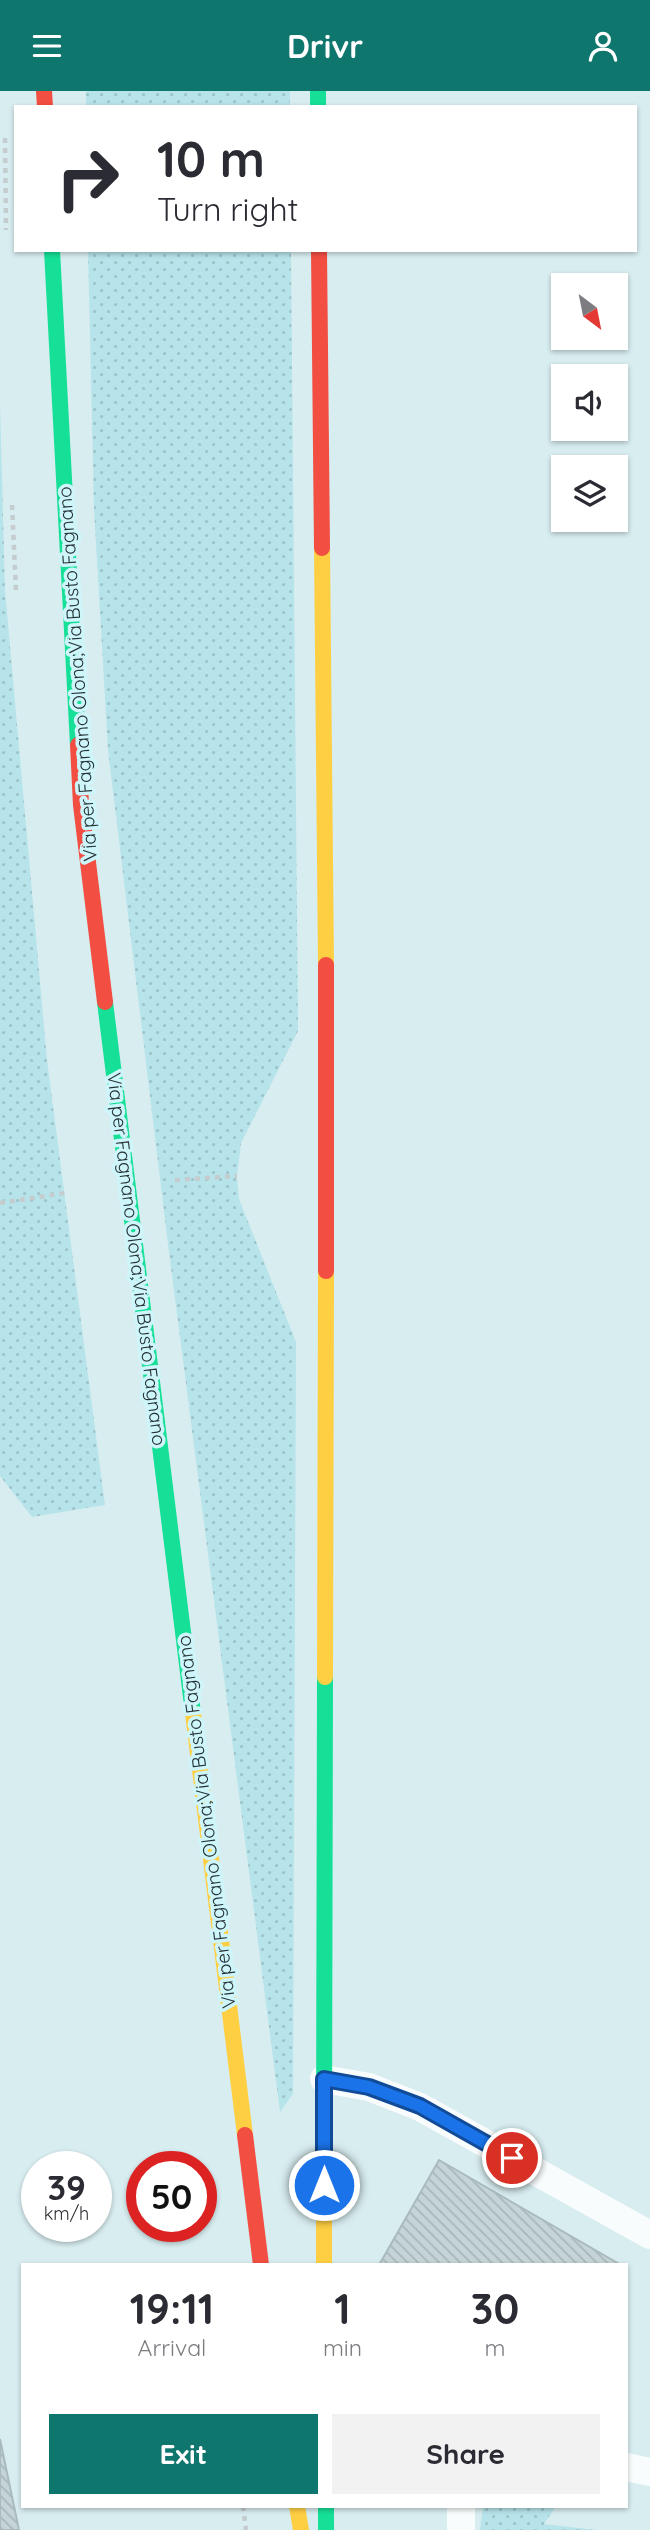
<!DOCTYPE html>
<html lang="en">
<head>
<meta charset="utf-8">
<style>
	:root { --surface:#fff; --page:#f2f2f3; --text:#2b2b33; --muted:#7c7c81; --accent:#0f766e }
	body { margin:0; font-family:Quicksand,sans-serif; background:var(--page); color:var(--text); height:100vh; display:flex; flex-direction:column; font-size:26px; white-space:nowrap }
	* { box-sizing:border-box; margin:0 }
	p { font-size:23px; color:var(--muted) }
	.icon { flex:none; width:38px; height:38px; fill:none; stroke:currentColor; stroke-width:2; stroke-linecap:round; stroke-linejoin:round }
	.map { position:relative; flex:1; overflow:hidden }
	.side { position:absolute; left:21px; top:2172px; width:607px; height:245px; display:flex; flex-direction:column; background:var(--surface); border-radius:0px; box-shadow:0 2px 5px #0004 }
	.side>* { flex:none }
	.top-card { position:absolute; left:14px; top:14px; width:623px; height:147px; border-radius:0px; box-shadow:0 2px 5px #0004; background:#fff; color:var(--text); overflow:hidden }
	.needle { width:46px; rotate:148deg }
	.tools { position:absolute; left:551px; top:182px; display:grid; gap:14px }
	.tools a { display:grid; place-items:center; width:77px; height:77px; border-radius:0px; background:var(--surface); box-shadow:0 2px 5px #0004; font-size:35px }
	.speed { position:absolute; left:21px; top:2060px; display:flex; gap:14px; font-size:35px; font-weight:700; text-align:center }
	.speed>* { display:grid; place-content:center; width:91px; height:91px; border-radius:50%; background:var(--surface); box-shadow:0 2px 5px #0004; line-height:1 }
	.speed small { font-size:18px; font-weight:400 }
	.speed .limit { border:10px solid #d22; background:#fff; color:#111 }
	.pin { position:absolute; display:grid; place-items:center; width:60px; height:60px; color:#fff; margin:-30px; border:4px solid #fff; border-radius:50%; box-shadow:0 2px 7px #0007 }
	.me { position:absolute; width:77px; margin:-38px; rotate:0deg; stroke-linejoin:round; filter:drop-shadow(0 0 5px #0008) }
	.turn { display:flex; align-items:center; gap:24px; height:147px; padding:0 28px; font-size:32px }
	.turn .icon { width:91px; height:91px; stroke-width:2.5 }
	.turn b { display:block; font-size:49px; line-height:60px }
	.eta { display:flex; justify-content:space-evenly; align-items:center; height:119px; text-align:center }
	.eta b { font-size:42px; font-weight:700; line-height:49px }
	.cta { display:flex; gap:14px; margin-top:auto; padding:14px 28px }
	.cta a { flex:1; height:80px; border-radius:0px; background:var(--accent); color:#fff; font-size:28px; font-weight:700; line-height:80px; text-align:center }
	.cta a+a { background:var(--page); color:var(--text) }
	header { display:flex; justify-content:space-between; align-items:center; height:91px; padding:0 28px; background:var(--accent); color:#fff; font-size:32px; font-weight:700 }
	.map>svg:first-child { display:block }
	.grass { fill:url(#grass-dots) }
	.building { fill:url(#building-back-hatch); stroke:#aabbbd; stroke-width:2 }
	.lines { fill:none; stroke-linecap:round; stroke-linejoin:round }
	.path { stroke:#c4ccce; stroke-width:4.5; stroke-dasharray:5 5; stroke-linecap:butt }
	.lane { stroke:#f9fcfd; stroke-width:28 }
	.fast { stroke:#16e098; stroke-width:16 }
	.slow { stroke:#ffcf43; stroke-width:16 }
	.jam { stroke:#f24e42; stroke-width:16 }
	.route-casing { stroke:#114b97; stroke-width:18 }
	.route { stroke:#1a73e8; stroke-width:12 }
	.labels { text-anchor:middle; stroke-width:7; stroke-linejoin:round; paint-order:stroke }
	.street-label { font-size:19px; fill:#233134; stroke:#cef5fa }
</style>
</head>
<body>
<header><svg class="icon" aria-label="menu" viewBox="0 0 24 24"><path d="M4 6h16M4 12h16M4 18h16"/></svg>Drivr<svg class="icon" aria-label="person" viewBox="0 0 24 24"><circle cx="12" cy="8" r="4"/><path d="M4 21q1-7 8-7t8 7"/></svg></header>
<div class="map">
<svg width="650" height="2439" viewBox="0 0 650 2439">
	<defs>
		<pattern id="grass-dots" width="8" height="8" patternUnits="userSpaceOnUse" patternTransform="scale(1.75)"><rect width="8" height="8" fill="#b6e4ea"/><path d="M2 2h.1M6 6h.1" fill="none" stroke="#9cc4c9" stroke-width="1.8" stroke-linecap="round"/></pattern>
		<pattern id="building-back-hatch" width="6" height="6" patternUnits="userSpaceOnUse" patternTransform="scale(1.75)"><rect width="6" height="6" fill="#c4d4d7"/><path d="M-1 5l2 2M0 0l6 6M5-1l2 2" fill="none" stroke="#a8b6b9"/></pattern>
	</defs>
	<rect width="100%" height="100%" fill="#d8edf0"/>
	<path class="grass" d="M86 0H290V16H86Z
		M88 159H291L298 940 241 1052 237 1085 239 1108 296 1251 293 2003 280 2021 168 1153 108 659 94 418Z
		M0 313 5 499 47 969 105 1414 32 1426 0 1385Z
		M483 2415H556L544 2433 596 2439H480Z"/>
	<path class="building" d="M439 2069 621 2174H379Z
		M0 2348 19 2439H0Z"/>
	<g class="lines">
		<path class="path" d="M5 47 6 139
			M12 414 16 500
			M175 1089 237 1085
			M0 1112 65 1102
			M243 2415 246 2439"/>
		<path class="lane" d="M324 1988 369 1996 420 2016 650 2144
			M626 2376 650 2381
			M461 2415V2439"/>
		<path class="fast" d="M318 0V16
			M52 159 78 654
			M105 911 193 1622
			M324 2062 325 1586
			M326 2415V2439"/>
		<path class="slow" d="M322 457 326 874
			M325 1586 326 1180
			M193 1622 245 2044
			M324 2174V2062
			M297 2415 301 2439"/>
		<path class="jam" d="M44 0 45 16
			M319 159 322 457
			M78 654 81 714 105 911
			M326 1180V874
			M245 2044 261 2174"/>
	</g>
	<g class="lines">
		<g class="route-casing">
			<path id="route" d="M324 2094V1988L369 1996 420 2015 512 2067"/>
		</g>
		<use href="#route" class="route"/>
	</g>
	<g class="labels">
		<g class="street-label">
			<text transform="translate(77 583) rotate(-94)" y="7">Via per Fagnano Olona;Via Busto Fagnano</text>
			<text transform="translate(137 1168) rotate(83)" y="7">Via per Fagnano Olona;Via Busto Fagnano</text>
			<text transform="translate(206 1731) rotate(-97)" y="7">Via per Fagnano Olona;Via Busto Fagnano</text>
		</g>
	</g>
</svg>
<div class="tools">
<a><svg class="needle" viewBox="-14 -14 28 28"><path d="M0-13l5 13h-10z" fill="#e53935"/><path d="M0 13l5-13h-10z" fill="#7c7c81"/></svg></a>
<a><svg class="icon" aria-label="sound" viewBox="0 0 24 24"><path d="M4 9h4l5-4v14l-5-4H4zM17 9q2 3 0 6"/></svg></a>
<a><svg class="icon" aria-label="layers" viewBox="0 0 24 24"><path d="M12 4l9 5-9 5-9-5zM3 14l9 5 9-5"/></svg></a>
</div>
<div class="speed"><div>39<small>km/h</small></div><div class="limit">50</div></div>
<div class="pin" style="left:512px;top:2067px;background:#d93025"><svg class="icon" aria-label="arrive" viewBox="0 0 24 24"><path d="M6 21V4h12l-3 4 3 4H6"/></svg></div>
<svg class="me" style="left:324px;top:2094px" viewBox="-20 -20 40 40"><circle r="17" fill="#1a73e8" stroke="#fff" stroke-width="3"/><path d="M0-11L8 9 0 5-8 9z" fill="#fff"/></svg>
<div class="top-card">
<div class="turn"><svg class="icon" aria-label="right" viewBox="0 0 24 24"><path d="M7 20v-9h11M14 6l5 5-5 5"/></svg><div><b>10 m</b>Turn right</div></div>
</div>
<section class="side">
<div class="eta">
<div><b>19:11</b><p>Arrival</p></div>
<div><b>1</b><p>min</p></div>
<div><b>30</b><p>m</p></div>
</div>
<div class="cta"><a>Exit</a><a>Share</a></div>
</section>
</div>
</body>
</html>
